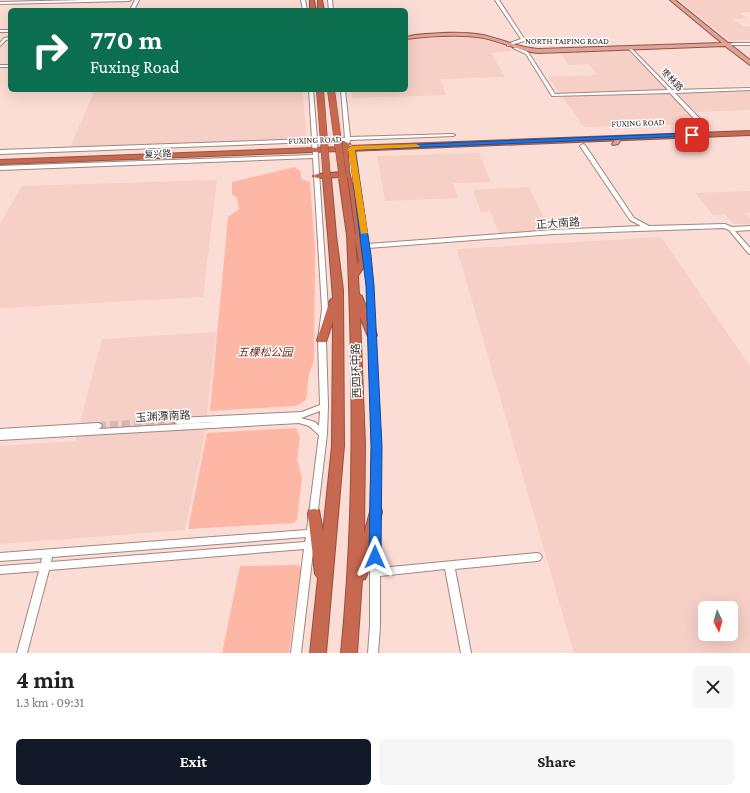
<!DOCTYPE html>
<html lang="en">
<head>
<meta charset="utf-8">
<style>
	:root { --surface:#fff; --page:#f6f6f6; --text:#222; --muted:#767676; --accent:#111827 }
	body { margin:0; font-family:"Crimson Pro","Noto Sans SC",serif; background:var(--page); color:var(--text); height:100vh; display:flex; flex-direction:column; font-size:15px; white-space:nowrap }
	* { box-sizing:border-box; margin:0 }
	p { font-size:13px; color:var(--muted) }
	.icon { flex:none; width:22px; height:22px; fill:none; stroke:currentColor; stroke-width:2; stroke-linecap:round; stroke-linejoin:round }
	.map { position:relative; height:653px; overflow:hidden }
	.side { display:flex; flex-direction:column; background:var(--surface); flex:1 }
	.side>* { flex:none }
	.hud { position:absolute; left:8px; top:8px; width:400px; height:84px; border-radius:6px; box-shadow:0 4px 16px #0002; background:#0b6e4f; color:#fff; overflow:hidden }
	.needle { width:26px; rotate:175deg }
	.tools { position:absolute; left:698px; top:601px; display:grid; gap:8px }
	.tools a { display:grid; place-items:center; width:40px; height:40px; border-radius:6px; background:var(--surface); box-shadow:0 4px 16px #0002; font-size:20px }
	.pin { position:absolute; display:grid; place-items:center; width:34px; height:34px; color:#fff; margin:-17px; border-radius:8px; box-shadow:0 2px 6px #0006 }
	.me { position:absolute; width:44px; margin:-22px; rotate:0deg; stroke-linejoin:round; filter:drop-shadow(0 0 3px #0008) }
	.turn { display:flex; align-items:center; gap:14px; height:84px; padding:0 16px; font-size:18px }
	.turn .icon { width:52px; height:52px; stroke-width:2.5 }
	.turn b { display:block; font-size:28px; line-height:34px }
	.round { display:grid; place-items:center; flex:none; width:42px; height:42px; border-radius:6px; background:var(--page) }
	.head { display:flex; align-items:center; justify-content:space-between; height:68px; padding:0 16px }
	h1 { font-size:24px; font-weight:700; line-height:30px }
	.cta { display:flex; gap:8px; margin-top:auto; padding:8px 16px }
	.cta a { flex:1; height:46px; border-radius:6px; background:var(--accent); color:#fff; font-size:16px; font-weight:700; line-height:46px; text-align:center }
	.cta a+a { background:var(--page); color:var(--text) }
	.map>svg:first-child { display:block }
	.built { fill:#f6cfc6; fill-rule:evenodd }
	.green { fill:#feb7a5 }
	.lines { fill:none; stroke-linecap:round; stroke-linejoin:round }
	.minor-tunnel { stroke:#d4bab3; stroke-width:8; stroke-dasharray:8 4; stroke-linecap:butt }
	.minor-casing { stroke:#a1867f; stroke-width:2 }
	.major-casing { stroke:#955343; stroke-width:2 }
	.highway-casing { stroke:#955343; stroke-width:2 }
	.minor { fill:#fff; fill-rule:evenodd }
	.major { fill:#dda497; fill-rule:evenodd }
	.highway { fill:#c76851; fill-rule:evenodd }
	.highway-bridge-far1-casing { stroke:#955343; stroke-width:8; stroke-linecap:butt }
	.highway-bridge-casing { stroke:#955343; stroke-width:10; stroke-linecap:butt }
	.highway-bridge-far1 { stroke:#c76851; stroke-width:7 }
	.highway-bridge { stroke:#c76851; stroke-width:8 }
	.route { fill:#1a73e8; stroke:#114b97 }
	.slow { fill:#f59e0b }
	.labels { text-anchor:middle; stroke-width:3; stroke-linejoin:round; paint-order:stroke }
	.far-street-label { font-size:9px; fill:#382d2a; stroke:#fff }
	.street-label { font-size:11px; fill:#382d2a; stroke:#fff }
	.park-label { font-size:11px; font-style:italic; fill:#802814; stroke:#fff }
</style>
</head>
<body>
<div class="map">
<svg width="750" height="653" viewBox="0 0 750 653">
	<rect width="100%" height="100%" fill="#fbddd5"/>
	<path class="built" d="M679 0H750V12L740 13 747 18 733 19 743 26H750V40L730 41Z
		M476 37 512 49 510 51 491 53 505 77 440 79 446 95 352 98 351 90H406V39Z
		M629 50 665 88 698 124 584 127 548 77 597 75 589 64 569 65 559 51Z
		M95 90H303L306 135 296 139 70 147Z
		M750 91V110L696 112 677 93Z
		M479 153 491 182 453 183 458 198 385 201 377 156Z
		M217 180 203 297 0 308V224L22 186Z
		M529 187 546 223H550L554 230 499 233 490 211 481 212 473 190Z
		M750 191V213H745L750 219V224H733L725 214 713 215 695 193Z
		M661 237 750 366V653H574L457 249ZM705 608H731V634H705Z
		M216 332 205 433 185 530 0 544V446L75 441 102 339Z"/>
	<path class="green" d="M295 167 301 172V179L310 182 315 249 314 361 309 374 306 400 296 406 210 411 228 217 239 209 237 198 232 195V182Z
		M296 428 300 438 297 459 302 478 297 520 293 523 188 529 207 433Z
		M298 565 301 568 289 653H222L240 566Z"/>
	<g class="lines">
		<path class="minor-tunnel" d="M98 426 178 421"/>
		<g class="minor-casing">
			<path id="minor" d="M84 0H131L129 1 0 4V2Z
				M135 0H139L134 10H130Z
				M301 0H305L307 10H303Z
				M328 0H332L333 10H329Z
				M495 0H499L525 40 524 41 507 46V44L521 39Z
				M0 30H10V32H0Z
				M10 37V39L6 40 0 46V43L4 38Z
				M730 43H750V45H729L728 44Z
				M629 46 672 90 750 88V90L675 93 705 124V126H701L670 93 552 96 526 54 513 48 516 47 528 52 555 94 668 90 628 48 627 47Z
				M0 65H10V67H0Z
				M309 90H313L317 139 345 138 341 90H345L350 137 453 134 455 135 453 136 350 140 349 144 355 148 368 244 553 230 641 226 630 220 580 146 583 144 585 145 634 218 649 226 725 224 732 227 750 226V230L735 231 750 248V254L748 253 729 230 724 228 553 234 368 248 373 286 380 446V517L378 520 375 521 372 520 370 517 372 446 367 286 350 149 343 144 345 141 317 142 328 309 326 340 328 406 327 434 301 653H291L304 549 49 570 27 653H17L39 571 0 574V566L41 563 42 558 0 561V553L307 530 319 435 309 426 299 423 0 440V429L98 423 101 424 102 426 99 429 215 422 178 424 175 423 174 421 175 419 178 418 302 412 320 405 318 340 322 309 313 158 0 170V166L313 155 312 142 0 154V150L312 139ZM320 411 319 426 315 422 301 418ZM306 537 305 542 51 562 52 557Z
				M375 527 378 528 380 531V568L537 553 540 554 542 557 540 560 537 561 455 569 471 653H461L445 569 380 576V626L378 653H368L370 626V531L372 528Z"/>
		</g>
		<g class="major-casing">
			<path id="major" d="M670 0H675L728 43H732L731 45 750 60V65L725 46 538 53C519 51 502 42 484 38 459 34 431 36 406 39V37L415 35C437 33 461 31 483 35 502 39 519 48 538 49L722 43Z
				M619 136 622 138 618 144 613 145 612 144 617 137Z"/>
		</g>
		<g class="highway-casing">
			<path id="highway" d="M310 0H314L316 10H310Z
				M318 0H322L324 10H318Z
				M750 131V135L348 151 349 171 362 225 367 262 358 276 359 294 362 296 377 335 376 337H368L360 317 365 444 364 534 371 508 376 507 381 508 382 512 367 575 365 579 362 580 357 653H341C355 514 353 375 347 235L351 232 355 235 342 177 317 178 313 176 317 174 342 172 340 151 0 164V160L342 147 343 142H346L350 144 349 146ZM355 237 359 262 357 265Z
				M332 232 336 235 343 290 344 446 326 653H310L318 578 315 574 308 514 309 510 314 509 319 510 323 532 332 446 333 321 326 342H318L317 340 330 300 333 298 328 235Z"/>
		</g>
		<use href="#minor" class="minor"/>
		<use href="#major" class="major"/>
		<use href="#highway" class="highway"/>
		<g class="highway-bridge-far1-casing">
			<path id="highway-bridge-far1" d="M320 90 327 179
				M331 90 343 179"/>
		</g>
		<g class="highway-bridge-casing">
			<path id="highway-bridge" d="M327 178 332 235
				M343 178 351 235"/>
		</g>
		<use href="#highway-bridge-far1" class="highway-bridge-far1"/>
		<use href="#highway-bridge" class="highway-bridge"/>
	</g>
	<path class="route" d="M692 133H694V136L355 150 371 255 374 286 382 446 381 557 380 561 375 562 371 561 369 557 371 446 366 286 349 147Z"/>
	<path class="slow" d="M416 144 420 146 419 147 355 150 368 233 361 234 348 148 352 146Z"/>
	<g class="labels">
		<g class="far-street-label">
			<text x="567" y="44">NORTH TAIPING ROAD</text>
			<text transform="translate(672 80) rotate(46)" y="3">枣林路</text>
			<text transform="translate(638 123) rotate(-2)" y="3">FUXING ROAD</text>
			<text transform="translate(315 140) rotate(-2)" y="3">FUXING ROAD</text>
			<text transform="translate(158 154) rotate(-2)" y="3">复兴路</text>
		</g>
		<g class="street-label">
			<text transform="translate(558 223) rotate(-4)" y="4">正大南路</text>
			<text transform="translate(356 371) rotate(-92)" y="4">西四环中路</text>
			<text transform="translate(163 416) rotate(-3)" y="4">玉渊潭南路</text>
		</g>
		<g class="park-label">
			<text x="265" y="356">五棵松公园</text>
		</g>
	</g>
</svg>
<div class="tools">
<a><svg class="needle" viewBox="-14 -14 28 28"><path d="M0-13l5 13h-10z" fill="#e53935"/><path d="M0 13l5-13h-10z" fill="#767676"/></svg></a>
</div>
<div class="pin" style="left:692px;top:135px;background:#d93025"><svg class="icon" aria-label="arrive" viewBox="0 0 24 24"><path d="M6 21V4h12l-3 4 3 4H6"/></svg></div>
<svg class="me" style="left:375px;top:557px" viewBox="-20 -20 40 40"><path d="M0-17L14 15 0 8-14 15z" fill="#1a73e8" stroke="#fff" stroke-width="4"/></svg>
<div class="hud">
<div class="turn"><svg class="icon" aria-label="right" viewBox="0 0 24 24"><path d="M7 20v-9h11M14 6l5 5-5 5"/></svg><div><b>770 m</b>Fuxing Road</div></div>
</div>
</div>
<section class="side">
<div class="head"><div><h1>4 min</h1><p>1.3 km · 09:31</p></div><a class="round"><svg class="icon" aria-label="close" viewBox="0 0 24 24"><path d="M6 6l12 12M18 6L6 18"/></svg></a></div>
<div class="cta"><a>Exit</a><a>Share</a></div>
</section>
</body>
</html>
